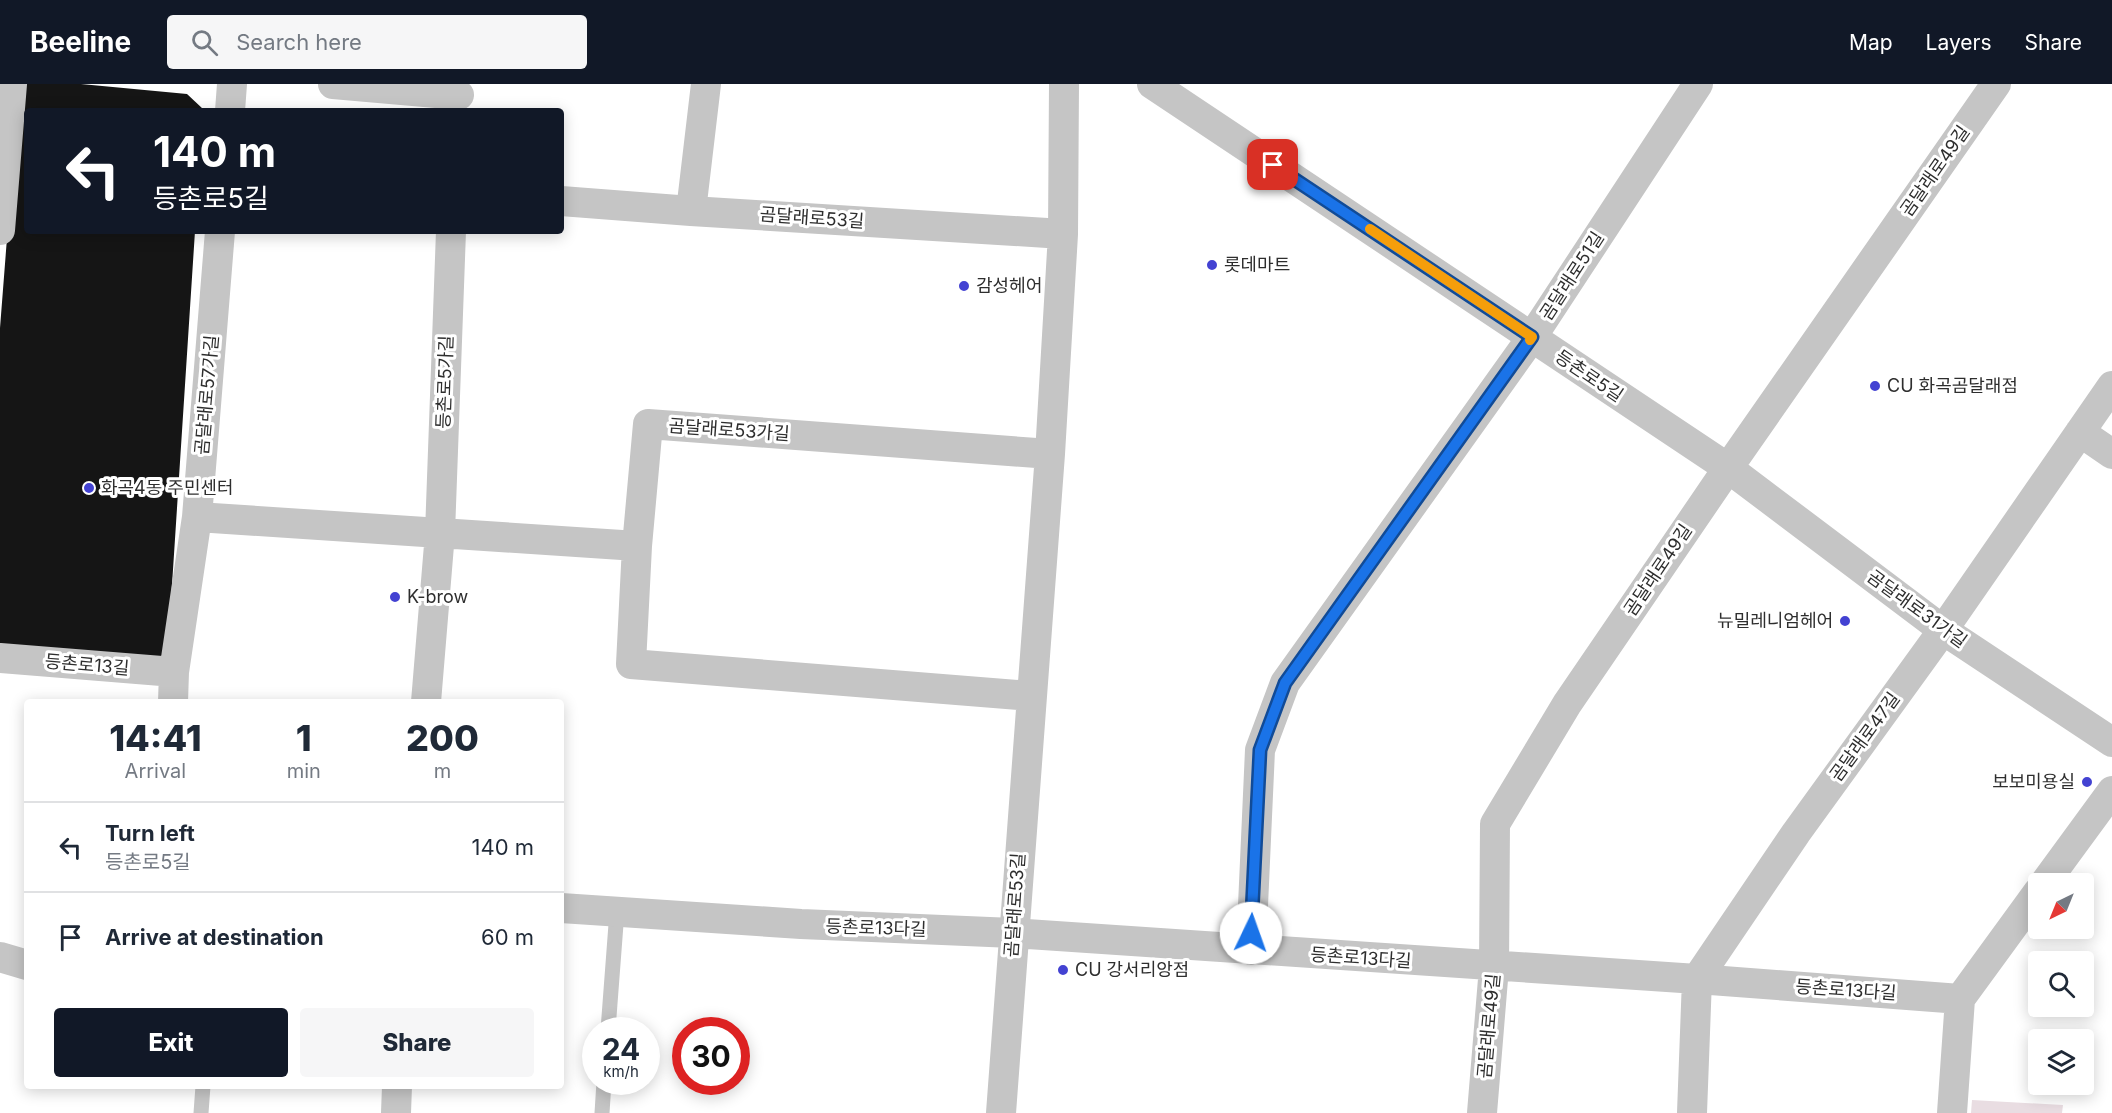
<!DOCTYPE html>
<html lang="en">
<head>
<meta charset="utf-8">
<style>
	:root { --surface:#fff; --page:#f6f6f7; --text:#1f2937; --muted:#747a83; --line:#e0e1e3; --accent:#111827 }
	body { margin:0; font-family:Inter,"Noto Sans KR",sans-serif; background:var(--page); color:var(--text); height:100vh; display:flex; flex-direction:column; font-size:22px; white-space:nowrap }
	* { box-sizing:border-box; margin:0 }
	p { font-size:20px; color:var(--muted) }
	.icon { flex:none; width:33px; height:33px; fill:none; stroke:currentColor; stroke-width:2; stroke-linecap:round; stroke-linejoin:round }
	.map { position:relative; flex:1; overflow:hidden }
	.sheet { position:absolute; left:24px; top:615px; width:540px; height:390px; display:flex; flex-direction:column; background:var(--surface); border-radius:6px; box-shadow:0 3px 15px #0003 }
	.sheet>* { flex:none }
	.guide { position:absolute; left:24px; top:24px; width:540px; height:126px; border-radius:6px; box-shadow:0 3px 15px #0003; background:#111827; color:#fff; overflow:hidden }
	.needle { width:39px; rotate:223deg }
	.buttons { position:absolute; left:2028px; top:789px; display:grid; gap:12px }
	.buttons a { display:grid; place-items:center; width:66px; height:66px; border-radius:6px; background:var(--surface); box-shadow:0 3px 15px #0003; font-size:30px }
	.speed { position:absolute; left:582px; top:933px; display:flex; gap:12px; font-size:30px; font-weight:700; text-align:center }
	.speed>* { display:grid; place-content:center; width:78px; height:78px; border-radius:50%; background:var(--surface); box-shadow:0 3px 15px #0003; line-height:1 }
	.speed small { font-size:15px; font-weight:400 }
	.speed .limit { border:9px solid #d22; background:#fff; color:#111 }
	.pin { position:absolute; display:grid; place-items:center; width:51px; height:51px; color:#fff; margin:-26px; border-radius:12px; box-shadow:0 3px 9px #0006 }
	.me { position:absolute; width:66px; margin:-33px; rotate:3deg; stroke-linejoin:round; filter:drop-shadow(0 0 4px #0008) }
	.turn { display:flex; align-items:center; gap:21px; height:126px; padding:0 30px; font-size:27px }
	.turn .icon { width:78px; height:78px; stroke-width:2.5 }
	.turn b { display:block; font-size:42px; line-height:51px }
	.eta { display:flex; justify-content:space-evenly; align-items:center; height:102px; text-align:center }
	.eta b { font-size:36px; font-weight:800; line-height:42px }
	.primary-button { display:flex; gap:12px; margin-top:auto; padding:12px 30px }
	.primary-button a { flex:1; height:69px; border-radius:6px; background:var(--accent); color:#fff; font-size:24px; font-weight:800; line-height:69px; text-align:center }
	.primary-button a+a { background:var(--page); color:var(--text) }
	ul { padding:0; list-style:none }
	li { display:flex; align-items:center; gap:18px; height:90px; padding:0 30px; border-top:2px solid var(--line) }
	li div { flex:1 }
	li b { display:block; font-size:22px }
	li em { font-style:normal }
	header { display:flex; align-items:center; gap:36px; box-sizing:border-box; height:84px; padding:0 30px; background:var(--accent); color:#fff }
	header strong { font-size:28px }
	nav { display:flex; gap:33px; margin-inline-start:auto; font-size:21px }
	.search { width:420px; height:54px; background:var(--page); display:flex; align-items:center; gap:15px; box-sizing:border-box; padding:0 21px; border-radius:6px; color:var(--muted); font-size:22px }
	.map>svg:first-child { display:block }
	.green { fill:#e9dde2 }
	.building { fill:#151515 }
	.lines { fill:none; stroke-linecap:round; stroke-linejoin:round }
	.lane { stroke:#c5c5c5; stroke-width:15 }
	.street { stroke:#c5c5c5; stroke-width:30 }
	.route-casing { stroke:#114b97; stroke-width:15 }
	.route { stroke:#1a73e8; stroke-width:10 }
	.slow { stroke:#f59e0b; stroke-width:10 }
	.poi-dot { fill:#4342d2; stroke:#fff; stroke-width:2 }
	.labels { text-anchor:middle; stroke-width:6; stroke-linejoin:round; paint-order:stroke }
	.street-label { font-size:18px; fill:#2e2e2e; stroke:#fff }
	.poi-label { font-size:18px; fill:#2e2e2e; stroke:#fff; text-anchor:start }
</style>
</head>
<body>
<header>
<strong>Beeline</strong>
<div class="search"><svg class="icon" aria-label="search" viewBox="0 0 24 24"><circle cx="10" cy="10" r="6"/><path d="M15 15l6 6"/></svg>Search here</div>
<nav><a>Map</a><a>Layers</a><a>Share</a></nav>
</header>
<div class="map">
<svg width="2112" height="1029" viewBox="0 0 2112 1029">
	<rect width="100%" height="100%" fill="#fff"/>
	<path class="green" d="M1972 1016 2063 1021 2062 1029H1971Z"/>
	<path class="building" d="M19 0H81L187 10 203 25V27H27V147H195L167 578 0 564V244Z"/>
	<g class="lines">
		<path class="lane" d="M608 946 617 827
			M201 1029 203 1002
			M602 1029 604 998"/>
		<path class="street" d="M333 0 459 11
			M1152 0 1728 384 1943 546 2112 658
			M230 27 232 0
			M561 117 691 127 1063 150
			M691 127 706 0
			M0 146 12 0
			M2080 348 2112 370
			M197 433 637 462
			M0 574 174 588
			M1030 612 631 580 637 462 648 340 1050 370
			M173 618 174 588 197 433 220 147
			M426 618 440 449 451 147
			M2044 800 2112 707
			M561 824 801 840 1013 849 1697 895 1960 915
			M1251 866 1260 666 1285 599 1532 253 1698 0
			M0 873 27 881
			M396 1029 397 1002
			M1001 1029 1050 370 1063 150 1064 0
			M1482 1029 1494 883 1495 740 1567 620 1728 384 1996 0
			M1692 1029 1697 895 1796 749 1943 546 2112 302
			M1952 1029 1960 915 2038 808"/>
	</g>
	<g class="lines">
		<g class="route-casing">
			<path id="route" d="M1251 849 1260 666 1285 599 1532 253 1273 81"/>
		</g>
		<use href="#route" class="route"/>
		<path class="slow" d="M1370 145 1532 253 1530 256"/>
	</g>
	<g class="poi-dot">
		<circle cx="1212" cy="181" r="6"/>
		<circle cx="964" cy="202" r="6"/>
		<circle cx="1875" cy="302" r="6"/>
		<circle cx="89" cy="404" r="6"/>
		<circle cx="395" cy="513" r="6"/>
		<circle cx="1845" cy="537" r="6"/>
		<circle cx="2087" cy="698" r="6"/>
		<circle cx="1063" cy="886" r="6"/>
	</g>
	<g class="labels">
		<g class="street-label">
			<text transform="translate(1935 87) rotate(-55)" y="6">곰달래로49길</text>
			<text transform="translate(812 134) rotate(4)" y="6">곰달래로53길</text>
			<text transform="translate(1572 192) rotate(-57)" y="6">곰달래로51길</text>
			<text transform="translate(1589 292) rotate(34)" y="6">등촌로5길</text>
			<text transform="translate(445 298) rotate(-88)" y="6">등촌로5가길</text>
			<text transform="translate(207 311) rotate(-85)" y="6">곰달래로57가길</text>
			<text transform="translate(729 346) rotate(4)" y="6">곰달래로53가길</text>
			<text transform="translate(1658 486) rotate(-56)" y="6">곰달래로49길</text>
			<text transform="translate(1917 525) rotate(36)" y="6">곰달래로31가길</text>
			<text transform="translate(87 581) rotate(5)" y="6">등촌로13길</text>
			<text transform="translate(1865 653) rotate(-54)" y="6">곰달래로47길</text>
			<text transform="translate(1015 821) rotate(-86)" y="6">곰달래로53길</text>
			<text transform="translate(876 844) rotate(2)" y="6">등촌로13다길</text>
			<text transform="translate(1361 874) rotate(4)" y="6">등촌로13다길</text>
			<text transform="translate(1846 906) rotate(4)" y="6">등촌로13다길</text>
			<text transform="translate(1489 942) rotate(-85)" y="6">곰달래로49길</text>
		</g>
		<g class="poi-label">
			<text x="1224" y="187">롯데마트</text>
			<text x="976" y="208">감성헤어</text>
			<text x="1887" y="308">CU 화곡곰달래점</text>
			<text x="101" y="410">화곡4동 주민센터</text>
			<text x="407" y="519">K-brow</text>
			<text x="1833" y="543" text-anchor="end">뉴밀레니엄헤어</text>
			<text x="2075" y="704" text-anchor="end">보보미용실</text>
			<text x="1075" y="892">CU 강서리앙점</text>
		</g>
	</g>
</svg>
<div class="buttons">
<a><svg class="needle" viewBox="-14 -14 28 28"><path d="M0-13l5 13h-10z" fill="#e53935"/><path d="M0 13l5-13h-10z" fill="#747a83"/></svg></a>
<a><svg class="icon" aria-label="search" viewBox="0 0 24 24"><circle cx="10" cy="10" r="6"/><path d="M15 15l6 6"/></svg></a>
<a><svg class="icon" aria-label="layers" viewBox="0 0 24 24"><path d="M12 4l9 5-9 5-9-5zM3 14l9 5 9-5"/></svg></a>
</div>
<div class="speed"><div>24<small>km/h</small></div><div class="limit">30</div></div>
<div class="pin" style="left:1273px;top:81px;background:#d93025"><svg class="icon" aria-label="arrive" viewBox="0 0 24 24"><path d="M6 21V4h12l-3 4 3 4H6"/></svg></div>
<svg class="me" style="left:1251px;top:849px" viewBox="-20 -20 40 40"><circle r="19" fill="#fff"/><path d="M0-13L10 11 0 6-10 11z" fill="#1a73e8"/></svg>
<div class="guide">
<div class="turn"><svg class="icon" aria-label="left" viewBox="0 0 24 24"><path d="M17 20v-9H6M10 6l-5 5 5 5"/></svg><div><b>140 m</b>등촌로5길</div></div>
</div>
<section class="sheet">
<div class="eta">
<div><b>14:41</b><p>Arrival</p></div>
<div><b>1</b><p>min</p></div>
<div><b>200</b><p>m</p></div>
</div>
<ul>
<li><svg class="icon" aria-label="left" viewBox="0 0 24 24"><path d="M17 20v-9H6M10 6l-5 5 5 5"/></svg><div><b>Turn left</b><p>등촌로5길</p></div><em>140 m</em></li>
<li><svg class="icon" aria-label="arrive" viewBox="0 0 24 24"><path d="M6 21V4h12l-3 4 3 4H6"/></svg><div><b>Arrive at destination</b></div><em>60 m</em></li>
</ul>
<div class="primary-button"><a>Exit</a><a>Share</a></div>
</section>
</div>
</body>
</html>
